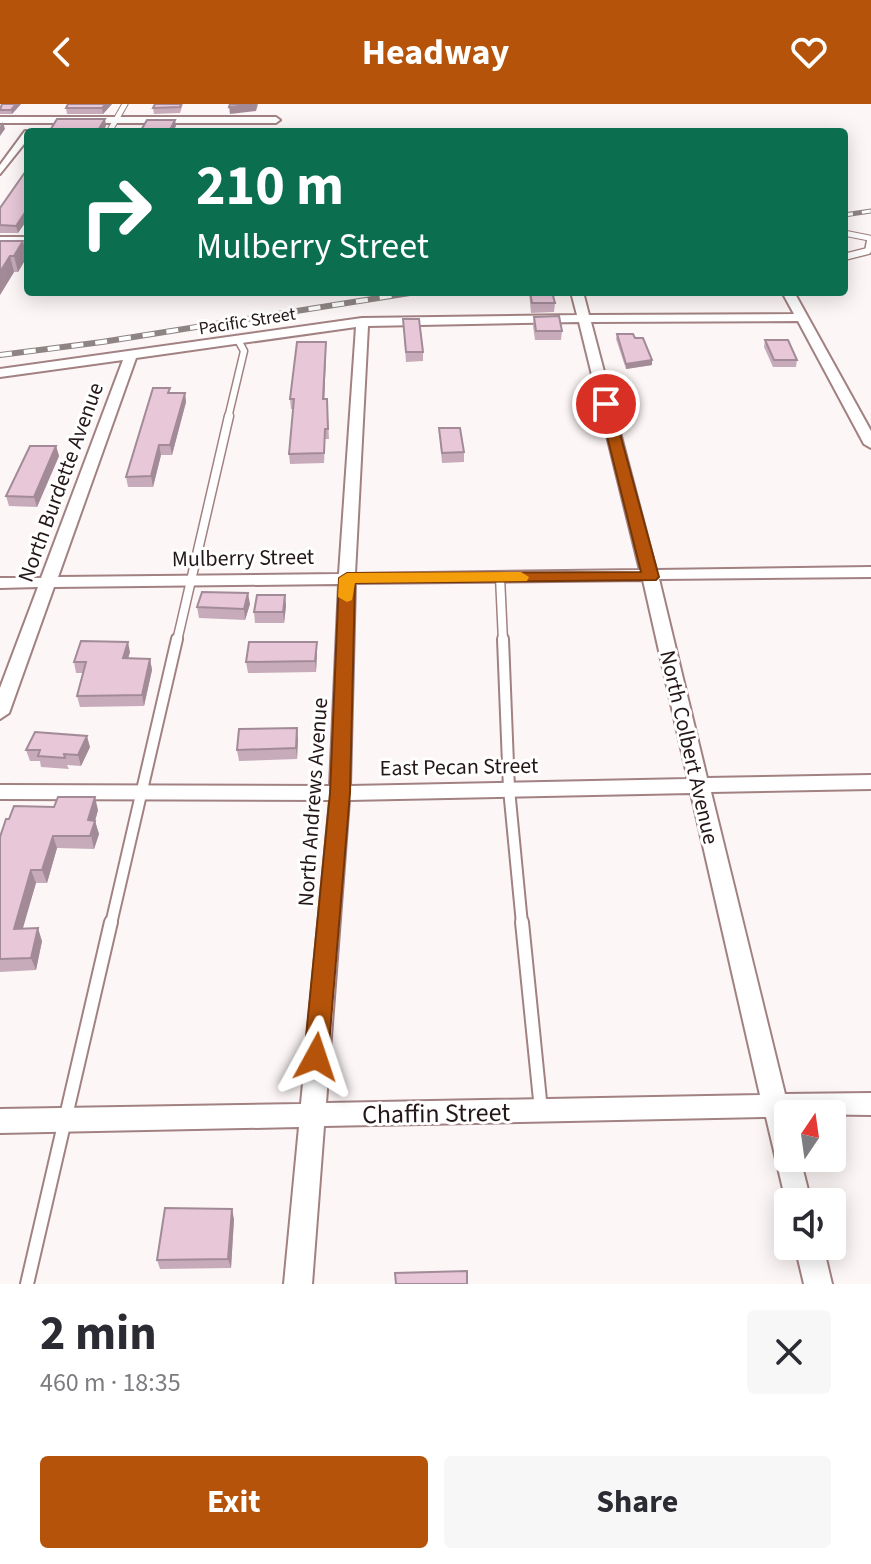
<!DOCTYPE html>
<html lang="en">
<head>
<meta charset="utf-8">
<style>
	:root { --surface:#fff; --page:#f7f7f7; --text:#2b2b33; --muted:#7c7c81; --accent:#b45309 }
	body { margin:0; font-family:"Source Sans 3",sans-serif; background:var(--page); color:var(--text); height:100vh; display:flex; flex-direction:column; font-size:30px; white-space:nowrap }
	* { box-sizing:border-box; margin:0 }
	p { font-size:26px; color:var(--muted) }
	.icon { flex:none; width:44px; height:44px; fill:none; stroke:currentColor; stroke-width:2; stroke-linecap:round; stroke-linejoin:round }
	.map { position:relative; height:1180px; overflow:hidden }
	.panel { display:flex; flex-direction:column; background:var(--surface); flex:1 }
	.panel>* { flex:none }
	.guide { position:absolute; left:24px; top:24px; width:824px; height:168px; border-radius:8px; box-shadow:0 4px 20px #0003; background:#0b6e4f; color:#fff; overflow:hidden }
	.needle { width:52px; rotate:13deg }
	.controls { position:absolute; left:774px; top:996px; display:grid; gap:16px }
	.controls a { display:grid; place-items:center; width:72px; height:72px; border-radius:8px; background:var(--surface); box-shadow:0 4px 20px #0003; font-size:40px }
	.pin { position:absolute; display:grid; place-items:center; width:68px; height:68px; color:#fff; margin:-34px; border:4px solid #fff; border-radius:50%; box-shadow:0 2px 8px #0007 }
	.me { position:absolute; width:88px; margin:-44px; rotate:5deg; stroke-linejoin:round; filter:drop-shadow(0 0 6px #0008) }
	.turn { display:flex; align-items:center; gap:28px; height:168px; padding:0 40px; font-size:36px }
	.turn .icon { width:104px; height:104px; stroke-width:2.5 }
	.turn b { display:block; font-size:56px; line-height:68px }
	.round { display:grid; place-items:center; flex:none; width:84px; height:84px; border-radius:8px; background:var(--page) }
	.summary { display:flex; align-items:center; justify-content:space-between; height:136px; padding:0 40px }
	h1 { font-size:48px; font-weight:700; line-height:60px }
	.primary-button { display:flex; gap:16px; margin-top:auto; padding:16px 40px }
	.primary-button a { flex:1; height:92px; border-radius:8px; background:var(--accent); color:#fff; font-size:32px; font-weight:700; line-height:92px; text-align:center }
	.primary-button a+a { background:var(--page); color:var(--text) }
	header { display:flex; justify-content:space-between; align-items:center; height:104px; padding:0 40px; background:var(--accent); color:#fff; font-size:36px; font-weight:700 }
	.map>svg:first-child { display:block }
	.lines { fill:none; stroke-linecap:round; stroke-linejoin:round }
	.service-far4-casing { stroke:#a28182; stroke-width:7 }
	.service-far3-casing { stroke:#a28182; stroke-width:9 }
	.service-far2-casing { stroke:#a28182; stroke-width:11 }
	.service-far1-casing { stroke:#a28182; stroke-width:14 }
	.service-casing { stroke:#a28182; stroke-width:16 }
	.minor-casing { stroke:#a28182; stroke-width:4 }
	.tertiary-casing { stroke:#a28182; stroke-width:4 }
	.service-far4 { stroke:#fff; stroke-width:5 }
	.service-far3 { stroke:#fff; stroke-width:6 }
	.service-far2 { stroke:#fff; stroke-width:8 }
	.service-far1 { stroke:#fff; stroke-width:10 }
	.service { stroke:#fff; stroke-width:12 }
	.minor { fill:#fff; fill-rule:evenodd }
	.tertiary { fill:#fff; fill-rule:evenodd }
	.rail-far1-casing { stroke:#8e8484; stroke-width:5 }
	.rail-casing { stroke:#8e8484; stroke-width:6 }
	.rail-far1 { stroke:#fff; stroke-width:3; stroke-dasharray:9; stroke-linecap:butt }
	.rail { stroke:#fff; stroke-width:4; stroke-dasharray:12; stroke-linecap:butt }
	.wall { fill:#c7abba }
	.shaded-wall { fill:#a28b97 }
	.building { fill:#e7c7d8; stroke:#a28b97; stroke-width:2 }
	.route { fill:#b45309; stroke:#753606; stroke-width:2 }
	.slow { fill:#f59e0b }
	.labels { text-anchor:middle; stroke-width:6; stroke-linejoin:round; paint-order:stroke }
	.far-street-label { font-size:18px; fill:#241718; stroke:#fff }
	.street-label { font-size:22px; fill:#241718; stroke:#fff }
	.near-street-label { font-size:26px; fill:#241718; stroke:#fff }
</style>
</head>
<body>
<header><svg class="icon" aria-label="back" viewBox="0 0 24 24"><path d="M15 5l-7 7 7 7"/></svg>Headway<svg class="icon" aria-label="heart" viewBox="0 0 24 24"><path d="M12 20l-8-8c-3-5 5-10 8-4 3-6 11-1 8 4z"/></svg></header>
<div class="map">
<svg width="871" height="1180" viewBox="0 0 871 1180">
	<rect width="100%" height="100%" fill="#fdf6f6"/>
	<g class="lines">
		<g class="service-far4-casing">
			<path id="service-far4" d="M109 28 125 0
				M844 129 869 134 870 139"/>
		</g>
		<g class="service-far3-casing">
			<path id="service-far3" d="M844 153 868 147 870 137
				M228 314 244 247 238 236"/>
		</g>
		<g class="service-far2-casing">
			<path id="service-far2" d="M500 473 503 537
				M177 537 229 312"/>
		</g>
		<g class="service-far1-casing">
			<path id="service-far1" d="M503 535 509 685 522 820
				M111 820 177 535"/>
		</g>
		<g class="service-casing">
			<path id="service" d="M522 818 541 1006
				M27 1180 111 818"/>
		</g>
		<g class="minor-casing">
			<path id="minor" d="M0 13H276L280 16 276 19H0Z
				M25 27 32 28H28V35L0 70V61Z
				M571 188H583L589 211 794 210 782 188H794L871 327V344L864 340 798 217 591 218 656 466 871 463V473L659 475 707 674 871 671V685L711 688 785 990 871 989V1011L788 1010V1054H800L811 1098H788V1106L766 1013 324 1022 312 1180H284L299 1023 0 1029V1005L301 1000 330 696 0 695V681L330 682 339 480 54 483 9 609 0 615V584L38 483 0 484V474H41L123 256 0 273V265L362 214 577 211ZM579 218 640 466 355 470 368 222ZM356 223 339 470 58 473 136 254ZM643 476 688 675 350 682 355 479ZM691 689 760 991 326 999 349 696Z
				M795 1142H823L832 1180H804Z"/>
		</g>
		<g class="tertiary-casing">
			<path id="tertiary" d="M0 133H28V141H0Z"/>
		</g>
		<use href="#service-far4" class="service-far4"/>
		<use href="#service-far3" class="service-far3"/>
		<use href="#service-far2" class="service-far2"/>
		<use href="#service-far1" class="service-far1"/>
		<use href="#service" class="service"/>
		<use href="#minor" class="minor"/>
		<use href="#tertiary" class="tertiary"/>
		<g class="rail-far1-casing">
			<path id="rail-far1" d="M844 111 871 107"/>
		</g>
		<g class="rail-casing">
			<path id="rail" d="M0 251 102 238 416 188"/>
		</g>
		<use href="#rail-far1" class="rail-far1"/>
		<use href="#rail" class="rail"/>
	</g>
	<path class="wall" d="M21 0 12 10H0V3Z
		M112 0 103 10H67L66 4Z
		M155 0H183L180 9 154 10 153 4Z
		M28 64 18 129H0V104Z
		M0 137H23L27 153 18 168H14L0 191Z
		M529 188H552L555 199 554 208 531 209Z
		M534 213 562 227 561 236H535L533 222Z
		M403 215 423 248V257L406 258Z
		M617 230 635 234 652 256V261L626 265 616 235Z
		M765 236 797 256 796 263H773L764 243Z
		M326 248 324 295H327L329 335H325L324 359 290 360 289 350 293 305H291L290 295Z
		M170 289H185L186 298 172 351H161L153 383H128L126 373Z
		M439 324 464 348V358L442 359Z
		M56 342 59 352 37 403 9 402 6 392Z
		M285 491 286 502 284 519H255L254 508Z
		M250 500 245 516 199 514 197 503Z
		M130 548 128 554 150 555 152 566 144 602 80 603 77 592 84 569H76L74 558Z
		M317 549 316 568 248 569 246 558Z
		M298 635 297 655 239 657 237 646Z
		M90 643 81 662 67 661 69 665 41 663 40 657H30L26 646Z
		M98 706 95 717 99 730 94 745 57 744 47 779H36L22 824 42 837 36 866 0 868V733L9 715Z
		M234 1115 231 1164 160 1165 157 1156Z"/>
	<path class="shaded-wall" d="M16 0H21L12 10 11 6Z
		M106 0H112L103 10 102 4Z
		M258 0 256 7 230 10 229 3Z
		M105 15 106 22 103 28H97Z
		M175 16 176 22 173 28H169Z
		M3 18 5 25 0 32V22Z
		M28 104V115L18 129 16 122Z
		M23 137 27 153 18 168 14 152Z
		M10 152 14 168 0 191V168Z
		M326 238V248L324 305 323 295Z
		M652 256V261L626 265V260Z
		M185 289 186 298 172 351 170 341Z
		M159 341 161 351 153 383 151 372Z
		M56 342 59 352 37 403 34 393Z
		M248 489 250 500 245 516 244 505Z
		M285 491 286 502 284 519 283 508Z
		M128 538 130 548 125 565 123 554Z
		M317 538V549L316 568 315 557Z
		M150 555 152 566 144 602 142 591Z
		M297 624 298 635 297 655 296 644Z
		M87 632 90 643 81 662 78 651Z
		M95 693 98 706 95 717 99 730 94 745 88 716Z
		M53 732 57 744 47 779 42 766Z
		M31 766 36 779 19 838 14 825Z
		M38 824 42 837 36 866 31 854Z
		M232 1105 234 1115 231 1164 228 1155Z"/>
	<path class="building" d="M2 0H16L11 6H0Z
		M68 0H106L102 4H66Z
		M155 0H181L180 3 153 4Z
		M230 0H256L229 3Z
		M57 15H105L97 28H49Z
		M147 16H175L169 28H140Z
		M28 64V104L16 122 0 121V104Z
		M0 137H23L14 152H10L0 168Z
		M530 188H552L555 199H532Z
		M559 212 562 227H536L534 213Z
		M403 215H419L423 248H406Z
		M617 230H633L635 234H643L652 256 626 260Z
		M765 236H788L797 256H774Z
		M297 238H326L323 295H327L328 325H325L324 349 289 350 294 295H290Z
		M153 284H170L168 289H185L170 341H159L151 372 126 373Z
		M439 324H460L464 348 442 349Z
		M30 342H56L34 393 6 392Z
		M202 488 248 489 244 505 197 503Z
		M257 491H285L283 508H254Z
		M81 537 128 538 123 554 150 555 142 591 77 592 86 558H74Z
		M249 538H317L315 557 246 558Z
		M297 624 296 644 237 646 239 625Z
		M35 628 87 632 78 651 64 650 65 654 38 652 40 646H26Z
		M58 693H95L88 716 95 717 90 732H53L42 766H31L14 825 38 824 31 854 0 855V733L6 715H9L14 702 54 703Z
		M165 1104 232 1105 228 1155 157 1156Z
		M467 1167V1180H396L395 1169Z"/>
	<path class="route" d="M606 296 612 300 659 473 656 476 355 479 350 689 328 953 325 960 316 963 308 960 304 953 330 689 339 474 347 469 641 468 599 300Z"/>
	<path class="slow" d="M521 468 529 473 527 477 355 479 352 496 347 498 338 493 339 474 347 469Z"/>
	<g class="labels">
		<g class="far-street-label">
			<text transform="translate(247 217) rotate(-9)" y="6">Pacific Street</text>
		</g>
		<g class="street-label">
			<text transform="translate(60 378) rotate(-70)" y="8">North Burdette Avenue</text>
			<text transform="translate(243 453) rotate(-1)" y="8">Mulberry Street</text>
			<text transform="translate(690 643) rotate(77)" y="8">North Colbert Avenue</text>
			<text transform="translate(459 662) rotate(-1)" y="8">East Pecan Street</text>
			<text transform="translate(312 698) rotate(-86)" y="8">North Andrews Avenue</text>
		</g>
		<g class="near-street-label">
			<text transform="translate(436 1009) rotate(-1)" y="9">Chaffin Street</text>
		</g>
	</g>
</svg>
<div class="controls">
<a><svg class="needle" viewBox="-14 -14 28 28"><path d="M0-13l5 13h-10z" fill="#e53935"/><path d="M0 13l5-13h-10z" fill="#7c7c81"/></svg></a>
<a><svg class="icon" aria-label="sound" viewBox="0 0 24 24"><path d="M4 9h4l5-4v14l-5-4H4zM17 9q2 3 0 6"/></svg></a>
</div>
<div class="pin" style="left:606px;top:300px;background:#d93025"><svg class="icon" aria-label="arrive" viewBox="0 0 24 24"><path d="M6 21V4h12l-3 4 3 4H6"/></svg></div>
<svg class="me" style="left:316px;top:953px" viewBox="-20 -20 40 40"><path d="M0-17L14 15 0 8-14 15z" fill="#b45309" stroke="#fff" stroke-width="4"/></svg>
<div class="guide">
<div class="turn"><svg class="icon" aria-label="right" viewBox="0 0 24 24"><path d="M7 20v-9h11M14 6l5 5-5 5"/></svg><div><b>210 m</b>Mulberry Street</div></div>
</div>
</div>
<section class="panel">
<div class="summary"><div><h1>2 min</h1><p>460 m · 18:35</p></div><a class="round"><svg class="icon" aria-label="close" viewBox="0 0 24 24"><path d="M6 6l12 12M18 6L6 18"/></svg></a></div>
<div class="primary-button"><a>Exit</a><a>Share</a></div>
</section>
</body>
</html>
